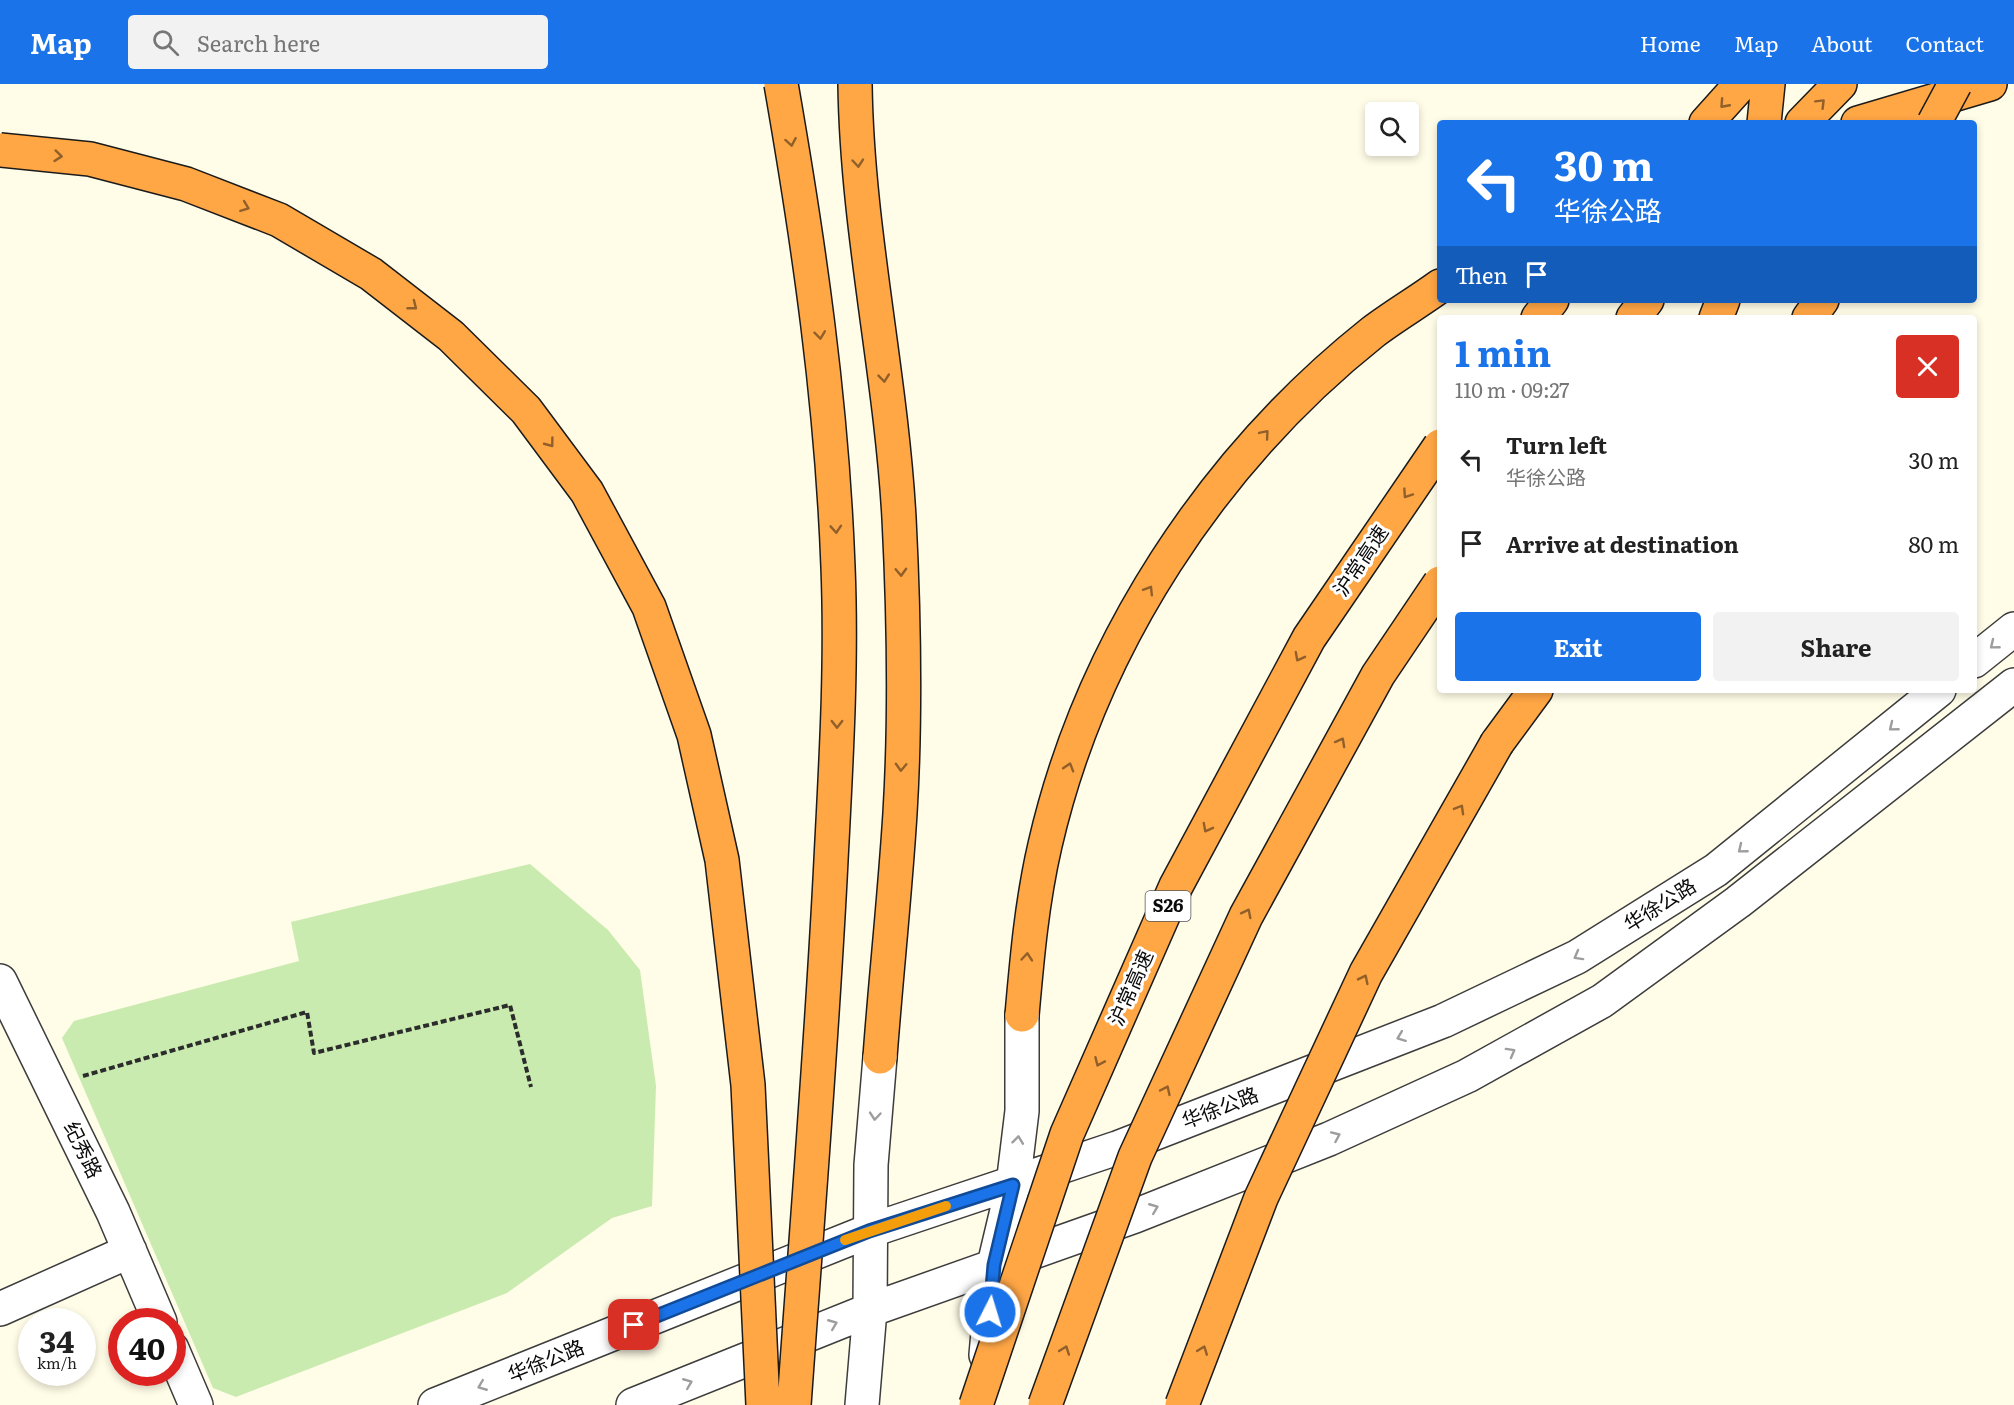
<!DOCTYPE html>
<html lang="en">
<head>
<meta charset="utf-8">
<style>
	:root { --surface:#fff; --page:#f2f2f2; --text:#222; --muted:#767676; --accent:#1a73e8 }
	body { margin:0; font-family:Literata,"Noto Sans SC",serif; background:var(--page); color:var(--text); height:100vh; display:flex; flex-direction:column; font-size:22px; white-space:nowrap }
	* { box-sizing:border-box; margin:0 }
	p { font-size:20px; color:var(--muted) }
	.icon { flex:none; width:33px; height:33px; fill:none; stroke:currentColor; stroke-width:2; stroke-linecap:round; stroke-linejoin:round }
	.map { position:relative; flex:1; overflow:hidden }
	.details { position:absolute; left:1437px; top:231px; width:540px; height:378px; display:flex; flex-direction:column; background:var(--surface); border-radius:6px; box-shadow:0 3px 9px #0003 }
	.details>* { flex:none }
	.top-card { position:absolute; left:1437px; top:36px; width:540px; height:183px; border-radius:6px; box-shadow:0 3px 9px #0003; background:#1a73e8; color:#fff; overflow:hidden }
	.buttons { position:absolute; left:1365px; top:18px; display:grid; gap:12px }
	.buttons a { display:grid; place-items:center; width:54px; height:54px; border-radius:6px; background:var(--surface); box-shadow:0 3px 9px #0003; font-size:30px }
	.speed { position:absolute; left:18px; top:1224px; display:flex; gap:12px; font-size:30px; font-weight:700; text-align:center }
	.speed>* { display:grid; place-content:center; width:78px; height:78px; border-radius:50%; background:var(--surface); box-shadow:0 3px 9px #0003; line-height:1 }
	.speed small { font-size:15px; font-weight:400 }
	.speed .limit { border:9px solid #d22; background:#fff; color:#111 }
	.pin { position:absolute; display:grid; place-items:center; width:51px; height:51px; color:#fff; margin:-26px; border-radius:12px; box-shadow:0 3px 9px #0006 }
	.me { position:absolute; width:66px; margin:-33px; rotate:5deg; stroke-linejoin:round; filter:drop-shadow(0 0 4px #0008) }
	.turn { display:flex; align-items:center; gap:21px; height:126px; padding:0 18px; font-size:27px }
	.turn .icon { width:78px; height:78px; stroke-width:2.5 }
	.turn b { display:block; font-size:42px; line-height:51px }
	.then { display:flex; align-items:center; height:57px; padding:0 18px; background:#0003; gap:12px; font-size:22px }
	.round { display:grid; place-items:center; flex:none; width:63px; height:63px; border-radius:6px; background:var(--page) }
	.head { display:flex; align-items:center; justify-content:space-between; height:102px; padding:0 18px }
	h1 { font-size:36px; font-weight:700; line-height:45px; color:var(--accent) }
	.primary-button { display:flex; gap:12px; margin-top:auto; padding:12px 18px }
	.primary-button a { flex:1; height:69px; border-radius:6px; background:var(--accent); color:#fff; font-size:24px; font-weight:700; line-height:69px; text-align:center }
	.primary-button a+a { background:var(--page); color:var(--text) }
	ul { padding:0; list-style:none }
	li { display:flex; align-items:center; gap:18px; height:84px; padding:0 18px }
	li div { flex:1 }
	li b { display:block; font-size:22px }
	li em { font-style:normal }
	header { display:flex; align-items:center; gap:36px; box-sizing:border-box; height:84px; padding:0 30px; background:var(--accent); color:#fff }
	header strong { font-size:28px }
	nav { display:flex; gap:33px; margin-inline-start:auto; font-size:21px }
	.search { width:420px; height:54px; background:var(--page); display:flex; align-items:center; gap:15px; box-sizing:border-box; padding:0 21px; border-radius:6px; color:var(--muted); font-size:22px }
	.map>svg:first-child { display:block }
	.green { fill:#caebaf }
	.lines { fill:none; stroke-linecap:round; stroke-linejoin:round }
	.minor-casing { stroke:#3d3d3d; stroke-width:36 }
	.highway-casing { stroke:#1b1b1b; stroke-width:36 }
	.path { stroke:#2c2c2c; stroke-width:4; stroke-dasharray:6 3; stroke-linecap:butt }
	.minor { stroke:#fff; stroke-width:33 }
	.highway { stroke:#ffa645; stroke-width:33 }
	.highway-bridge-casing { stroke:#1b1b1b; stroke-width:36; stroke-linecap:butt }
	.highway-bridge { stroke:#ffa645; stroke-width:33 }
	.oneway { stroke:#91602a }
	.oneway2 { stroke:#9d9d9d }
	.route-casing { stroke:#114b97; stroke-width:15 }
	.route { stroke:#1a73e8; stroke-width:10 }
	.slow { stroke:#f59e0b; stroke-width:10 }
	.labels { text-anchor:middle; stroke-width:6; stroke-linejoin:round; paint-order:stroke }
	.shield { fill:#fff; stroke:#545454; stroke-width:1.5 }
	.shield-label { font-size:18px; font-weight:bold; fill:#0a0a0a }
	.street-label { font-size:20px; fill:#0a0a0a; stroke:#fff }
</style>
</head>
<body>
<header>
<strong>Map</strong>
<div class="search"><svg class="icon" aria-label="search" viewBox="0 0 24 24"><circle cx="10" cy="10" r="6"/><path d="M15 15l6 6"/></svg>Search here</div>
<nav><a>Home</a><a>Map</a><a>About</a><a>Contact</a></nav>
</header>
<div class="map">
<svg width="2014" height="1321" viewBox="0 0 2014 1321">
	<rect width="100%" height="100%" fill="#fffce7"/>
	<path class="green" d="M530 780 608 846 640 886 656 1002 652 1122 612 1134 507 1209 236 1313 213 1304 62 954 74 937 299 877 291 838Z"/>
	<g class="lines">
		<g class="minor-casing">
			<path id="minor" d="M1974 577 2014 545
				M0 897 113 1128 160 1238
				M0 1225 130 1167
				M172 1265 196 1321
				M986 1271 994 1181 1013 1101 1022 1027V931
				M435 1321 869 1147 1117 1064 1443 937 1577 873 1716 786 1939 606
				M633 1321 870 1226 1135 1132 1329 1055 1467 992 1602 917 1738 818 2014 601
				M862 1321 870 1226 871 1081 880 973"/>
		</g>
		<g class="highway-casing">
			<path id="highway" d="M855 0C857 146 891 289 899 434 904 532 906 631 900 729 895 810 886 892 880 973
				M1706 39 1741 0
				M1764 39 1768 0
				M1802 39 1840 0
				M1858 39 1990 0
				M1538 234 1552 216
				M1633 234 1647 216
				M1716 234 1723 216
				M1809 234 1822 216
				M1497 659 1536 606
				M1022 931C1027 874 1032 817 1045 761 1091 561 1212 376 1373 248 1394 232 1418 218 1440 202"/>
		</g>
		<path class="path" d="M83 992 307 928 314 969 510 921 531 1003"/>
		<use href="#minor" class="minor"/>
		<use href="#highway" class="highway"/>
		<g class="highway-bridge-casing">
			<path id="highway-bridge" d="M781 0C809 160 832 320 838 483 842 580 836 679 831 776 822 958 807 1139 794 1321
				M1934 39 1955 0
				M0 66 90 75 186 100 279 136 371 190 451 252 526 326 587 408 649 523 694 651 722 776 748 1001 763 1321
				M976 1321 1067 1050 1176 802 1309 554 1440 362
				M1045 1321 1135 1073 1246 832 1378 591 1440 499
				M1182 1321 1261 1114 1366 889 1497 659"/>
		</g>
		<use href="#highway-bridge" class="highway-bridge"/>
	</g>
	<defs><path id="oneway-chevron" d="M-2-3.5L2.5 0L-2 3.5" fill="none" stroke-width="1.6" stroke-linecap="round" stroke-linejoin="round" transform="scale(1.5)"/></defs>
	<g class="oneway">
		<use href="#oneway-chevron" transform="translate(1821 19) rotate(-45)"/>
		<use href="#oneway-chevron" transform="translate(1724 20) rotate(132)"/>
		<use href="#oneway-chevron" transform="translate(791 58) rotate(80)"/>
		<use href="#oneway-chevron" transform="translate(58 72) rotate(6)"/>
		<use href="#oneway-chevron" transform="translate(858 79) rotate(85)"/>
		<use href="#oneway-chevron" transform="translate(245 123) rotate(21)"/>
		<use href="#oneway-chevron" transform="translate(413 222) rotate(38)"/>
		<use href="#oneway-chevron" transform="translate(820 251) rotate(83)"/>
		<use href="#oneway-chevron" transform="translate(884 294) rotate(84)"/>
		<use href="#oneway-chevron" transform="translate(1265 350) rotate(-50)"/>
		<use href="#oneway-chevron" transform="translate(550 359) rotate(53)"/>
		<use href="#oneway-chevron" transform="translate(1407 410) rotate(124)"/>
		<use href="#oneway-chevron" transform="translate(836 445) rotate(86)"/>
		<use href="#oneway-chevron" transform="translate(901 488) rotate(88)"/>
		<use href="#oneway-chevron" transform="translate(1149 506) rotate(-58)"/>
		<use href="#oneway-chevron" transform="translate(1299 573) rotate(118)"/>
		<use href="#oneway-chevron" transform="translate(837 640) rotate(90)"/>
		<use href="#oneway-chevron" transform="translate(1341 658) rotate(-61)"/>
		<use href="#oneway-chevron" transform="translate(901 683) rotate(92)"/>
		<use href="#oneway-chevron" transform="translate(1069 683) rotate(-73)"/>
		<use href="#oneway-chevron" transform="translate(1460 725) rotate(-60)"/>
		<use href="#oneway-chevron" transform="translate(1207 744) rotate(118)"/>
		<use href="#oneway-chevron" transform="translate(1247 829) rotate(-63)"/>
		<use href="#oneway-chevron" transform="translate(1027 873) rotate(-85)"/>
		<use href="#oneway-chevron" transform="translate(1364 895) rotate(-64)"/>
		<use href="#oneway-chevron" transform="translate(1099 978) rotate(114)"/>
		<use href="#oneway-chevron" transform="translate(1166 1006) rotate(-65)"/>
		<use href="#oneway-chevron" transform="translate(1065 1266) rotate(-70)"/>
		<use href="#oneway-chevron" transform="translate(1203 1266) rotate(-69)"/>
	</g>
	<g class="oneway2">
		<use href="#oneway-chevron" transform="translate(1994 561) rotate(141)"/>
		<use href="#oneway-chevron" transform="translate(1893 643) rotate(141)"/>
		<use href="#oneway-chevron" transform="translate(1742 765) rotate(141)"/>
		<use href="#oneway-chevron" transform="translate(1578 872) rotate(151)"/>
		<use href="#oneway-chevron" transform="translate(1401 953) rotate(159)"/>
		<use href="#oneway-chevron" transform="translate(1511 968) rotate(-29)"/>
		<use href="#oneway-chevron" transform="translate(875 1032) rotate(95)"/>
		<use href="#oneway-chevron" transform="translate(1336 1052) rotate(-24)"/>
		<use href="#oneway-chevron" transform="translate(1018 1056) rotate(-83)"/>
		<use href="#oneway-chevron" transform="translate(1154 1124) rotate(-22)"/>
		<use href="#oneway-chevron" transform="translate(833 1240) rotate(-22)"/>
		<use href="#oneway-chevron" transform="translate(688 1299) rotate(-22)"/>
		<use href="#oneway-chevron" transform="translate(482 1302) rotate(158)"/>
	</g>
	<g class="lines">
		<g class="route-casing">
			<path id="route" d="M634 1241 869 1147 1013 1101 994 1181 990 1228"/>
		</g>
		<use href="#route" class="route"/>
		<path class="slow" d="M845 1156 946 1122"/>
	</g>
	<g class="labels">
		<rect class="shield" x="1145.5" y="807" width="45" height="30" rx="4.5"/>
		<g class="shield-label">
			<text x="1168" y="828">S26</text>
		</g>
		<g class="street-label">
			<text transform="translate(1361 477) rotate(-56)" y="7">沪常高速</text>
			<text transform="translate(1660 821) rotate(-32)" y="7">华徐公路</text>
			<text transform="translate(1131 904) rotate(-66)" y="7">沪常高速</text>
			<text transform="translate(1220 1024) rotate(-21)" y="7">华徐公路</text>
			<text transform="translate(83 1066) rotate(64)" y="7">纪秀路</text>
			<text transform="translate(546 1277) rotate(-22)" y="7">华徐公路</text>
		</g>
	</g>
</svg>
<div class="buttons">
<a><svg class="icon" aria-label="search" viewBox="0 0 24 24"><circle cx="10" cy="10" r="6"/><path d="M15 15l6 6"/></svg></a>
</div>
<div class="speed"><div>34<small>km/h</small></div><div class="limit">40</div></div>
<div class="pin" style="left:634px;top:1241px;background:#d93025"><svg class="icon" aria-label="arrive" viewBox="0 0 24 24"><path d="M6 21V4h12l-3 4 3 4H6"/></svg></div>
<svg class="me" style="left:990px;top:1228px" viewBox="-20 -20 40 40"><circle r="17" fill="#1a73e8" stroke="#fff" stroke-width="3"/><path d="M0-11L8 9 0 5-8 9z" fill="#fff"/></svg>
<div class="top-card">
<div class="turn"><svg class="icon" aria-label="left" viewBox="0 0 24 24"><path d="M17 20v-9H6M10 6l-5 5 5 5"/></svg><div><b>30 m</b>华徐公路</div></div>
<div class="then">Then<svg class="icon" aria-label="arrive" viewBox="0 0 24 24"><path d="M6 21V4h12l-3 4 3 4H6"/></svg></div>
</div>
<section class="details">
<div class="head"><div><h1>1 min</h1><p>110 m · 09:27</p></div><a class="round" style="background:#d93025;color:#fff"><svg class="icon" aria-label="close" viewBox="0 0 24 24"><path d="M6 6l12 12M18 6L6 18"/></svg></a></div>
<ul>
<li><svg class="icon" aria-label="left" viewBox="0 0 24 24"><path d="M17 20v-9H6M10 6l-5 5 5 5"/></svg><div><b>Turn left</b><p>华徐公路</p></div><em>30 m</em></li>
<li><svg class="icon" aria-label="arrive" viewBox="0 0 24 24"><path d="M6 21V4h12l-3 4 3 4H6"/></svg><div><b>Arrive at destination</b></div><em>80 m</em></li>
</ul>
<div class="primary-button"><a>Exit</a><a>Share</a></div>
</section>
</div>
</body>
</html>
